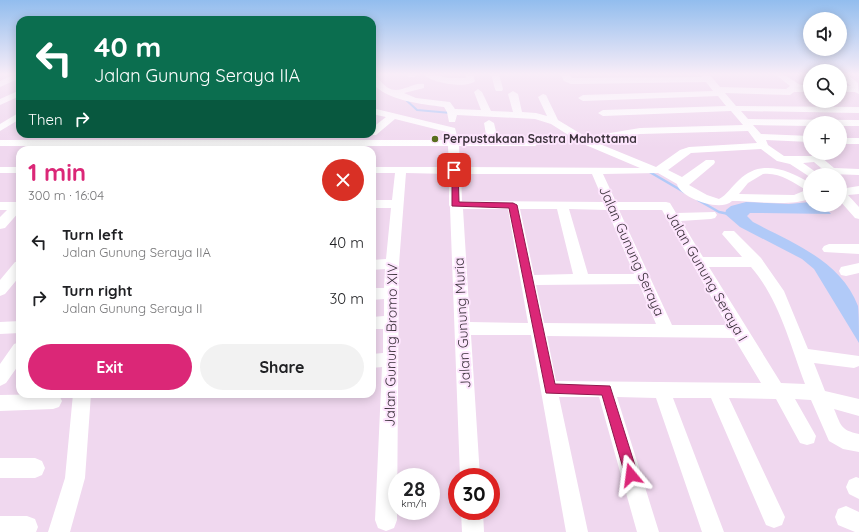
<!DOCTYPE html>
<html lang="en">
<head>
<meta charset="utf-8">
<style>
	:root { --surface:#fff; --page:#f2f2f2; --text:#202124; --muted:#757577; --accent:#db2777 }
	body { margin:0; font-family:Quicksand,sans-serif; background:var(--page); color:var(--text); height:100vh; display:flex; flex-direction:column; font-size:15px; white-space:nowrap }
	* { box-sizing:border-box; margin:0 }
	p { font-size:13px; color:var(--muted) }
	.icon { flex:none; width:22px; height:22px; fill:none; stroke:currentColor; stroke-width:2; stroke-linecap:round; stroke-linejoin:round }
	.map { position:relative; flex:1; overflow:hidden }
	.panel { position:absolute; left:16px; top:146px; width:360px; height:252px; display:flex; flex-direction:column; background:var(--surface); border-radius:12px; box-shadow:0 2px 10px #0003 }
	.panel>* { flex:none }
	.banner { position:absolute; left:16px; top:16px; width:360px; height:122px; border-radius:12px; box-shadow:0 2px 10px #0003; background:#0b6e4f; color:#fff; overflow:hidden }
	.buttons { position:absolute; left:803px; top:12px; display:grid; gap:8px }
	.buttons a { display:grid; place-items:center; width:44px; height:44px; border-radius:50%; background:var(--surface); box-shadow:0 2px 10px #0003; font-size:20px }
	.speed { position:absolute; left:388px; top:468px; display:flex; gap:8px; font-size:20px; font-weight:700; text-align:center }
	.speed>* { display:grid; place-content:center; width:52px; height:52px; border-radius:50%; background:var(--surface); box-shadow:0 2px 10px #0003; line-height:1 }
	.speed small { font-size:10px; font-weight:400 }
	.speed .limit { border:6px solid #d22; background:#fff; color:#111 }
	.pin { position:absolute; display:grid; place-items:center; width:34px; height:34px; color:#fff; margin:-17px; border-radius:8px; box-shadow:0 2px 6px #0006 }
	.me { position:absolute; width:44px; margin:-22px; rotate:344deg; stroke-linejoin:round; filter:drop-shadow(0 0 3px #0008) }
	.turn { display:flex; align-items:center; gap:14px; height:84px; padding:0 12px; font-size:18px }
	.turn .icon { width:52px; height:52px; stroke-width:2.5 }
	.turn b { display:block; font-size:28px; line-height:34px }
	.then { display:flex; align-items:center; height:38px; padding:0 12px; background:#0003; gap:8px; font-size:15px }
	.round { display:grid; place-items:center; flex:none; width:42px; height:42px; border-radius:21px; background:var(--page) }
	.summary { display:flex; align-items:center; justify-content:space-between; height:68px; padding:0 12px }
	h1 { font-size:24px; font-weight:700; line-height:30px; color:var(--accent) }
	.cta { display:flex; gap:8px; margin-top:auto; padding:8px 12px }
	.cta a { flex:1; height:46px; border-radius:24px; background:var(--accent); color:#fff; font-size:16px; font-weight:700; line-height:46px; text-align:center }
	.cta a+a { background:var(--page); color:var(--text) }
	ul { padding:0; list-style:none }
	li { display:flex; align-items:center; gap:12px; height:56px; padding:0 12px }
	li div { flex:1 }
	li b { display:block; font-size:15px }
	li em { font-style:normal }
	.map>svg:first-child { display:block }
	.water { fill:#b1caf8 }
	.lines { fill:none; stroke-linecap:round; stroke-linejoin:round }
	.stream-far1 { stroke:#b1caf8; stroke-width:2 }
	.stream { stroke:#b1caf8; stroke-width:2.5 }
	.minor { fill:#fff; fill-rule:evenodd }
	.route { fill:#db2777; stroke:#8e194d }
	.poi-dot { fill:#586e1e; stroke:#fde5fd; stroke-width:1.5 }
	.labels { text-anchor:middle; stroke-width:4; stroke-linejoin:round; paint-order:stroke }
	.far-poi-label { font-size:12px; font-weight:bold; fill:#3b323b; stroke:#fde5fd; text-anchor:start }
	.street-label { font-size:14px; fill:#3b323b; stroke:#fde5fd }
</style>
</head>
<body>
<div class="map">
<svg width="859" height="532" viewBox="0 0 859 532">
	<rect width="100%" height="100%" fill="#f0d8ef"/>
	<path class="water" d="M746 202 789 204 810 202V205H823L831 214 756 213H750L747 216 753 222C793 243 841 261 858 306 859 316 859 332 859 343L814 269 802 259 740 227 725 214 726 210 731 206Z"/>
	<g class="lines">
		<path class="stream-far1" d="M405 99 417 110 451 113"/>
		<path class="stream" d="M648 171 684 192
			M698 200 719 212 729 214"/>
		<path class="minor" d="M15 74H20V78L0 87V81Z
			M407 74H419L414 77H408Z
			M423 74H433L448 78H466L465 74H473L475 81C467 89 431 83 423 74Z
			M491 74H499L503 89 502 91H496L495 89Z
			M560 74H568L572 78 702 77 700 74H709L720 87 786 89 790 86 775 74C793 74 792 86 810 86V92H794L790 95 725 93 736 106 859 107V113L741 111 748 119 859 120V126H840V123H810V126L753 125 761 134 810 136V142L766 140 768 145 784 156H817L821 157 834 168 859 169V175L831 174 827 173 814 162 803 163 820 175H810V177L790 164 777 161 761 149 691 153 668 170 682 177 706 160H714L715 162 714 164 689 185 707 195 719 199C727 195 732 186 739 180 761 159 787 169 810 183V198C796 207 750 201 732 201 720 213 679 197 677 184L658 173 603 174 616 202H666L670 203 676 213 715 212 717 215 715 218 711 219 681 221 703 257H742L722 234 724 231H734L761 258 784 291 808 349 859 356V366L854 368 814 363 825 391 859 399V416L834 409C841 425 840 430 859 434V452L843 449 829 441 811 400 795 399 816 436 814 443 807 445 800 443 776 399 729 398 785 517 782 525 774 528 766 525 711 398H673L724 532H702L656 398 617 397 659 532H637L599 397H559L588 532H566L531 335H471L480 477H460L450 207 449 205V174L406 173 399 264 397 520 394 528 386 531 378 528 375 520 382 367 372 368V354L383 353V329H372V317L384 316V299L372 300V288H384L385 269 372 270V260L386 259 391 208H372V200H392L395 173H372V167H449L448 146H0V140H448L447 132 395 119 376 135H368V134H372V128L386 117 372 114V108L455 128 458 140H487L484 123 489 120 494 123 498 140H535L540 143 535 146H459L460 167 640 168 581 143 551 124 535 119 457 115 455 122H449L447 112 444 107C421 104 388 101 372 83V75C381 78 384 90 396 90 405 90 415 82 424 84V88L404 93 416 98 450 102 455 109 481 110 474 92 478 89 482 92 491 111 513 112 508 94 513 91 518 94 522 112 536 113 547 116 538 97 543 94 546 95 558 120 586 137 640 128 743 125 731 111 603 116 598 113 603 110 726 106 718 96 583 101 578 98 583 95 713 91 706 82 571 84 564 81ZM748 131 757 143 689 147 680 150 656 167 595 142 640 134ZM461 174H592L604 202 462 201ZM763 174C779 172 793 182 806 190L794 195 739 194 748 183ZM463 209H508L528 323 470 322ZM520 209H557L573 274 534 275ZM569 209 607 210 634 274H588ZM619 210H662L727 325H672ZM709 267H751C779 299 790 344 805 384L781 383ZM639 284 656 324 544 323 536 285ZM547 336 734 338 761 383 556 381Z
			M840 74H847L858 83 859 94 855 92H840V86H851L840 77Z
			M20 90V96L0 105V99Z
			M20 112V119L0 131V124Z
			M840 138H859V144H840Z
			M0 167H20V173H0Z
			M859 186V194L848 195 859 207V219L855 218 840 201V189Z
			M0 202H20V211L5 228 0 229V217L7 210H0Z
			M829 244H859V254L824 252 822 249 824 246Z
			M20 261V276L5 294 0 296V280L15 262Z
			M859 263V273L846 276 841 275 839 271 841 267Z
			M20 321V333L0 334V322Z
			M20 342V363L6 383 0 386V364L14 344Z
			M56 394 59 395 62 401 59 407 53 409 0 411V395Z
			M73 394H91L85 478 70 532H48L65 478Z
			M0 458H35L42 461 45 468 42 475 35 478H0Z
			M856 477 859 478V499L849 494 846 487 849 480Z
			M846 506 859 512V532H855L838 525 835 517 838 509Z
			M461 511H483L484 532H462Z
			M0 516H27L35 519 38 527 36 532H0Z"/>
	</g>
	<linearGradient id="sky" x2="0" y2="1"><stop stop-color="#92bdee"/><stop offset="0.5" stop-color="#f8edf8"/><stop offset="1" stop-color="#f8edf8" stop-opacity="0"/></linearGradient>
	<rect width="859" height="148" fill="url(#sky)"/>
	<path class="route" d="M452 168 458 170 459 202 513 203 517 205 555 384 610 386 638 475 636 480 631 482 626 480 625 475 602 395 546 393 509 208 452 206Z"/>
	<circle class="poi-dot" cx="435" cy="139" r="4"/>
	<g class="labels">
		<g class="far-poi-label">
			<text x="443" y="143">Perpustakaan Sastra Mahottama</text>
		</g>
		<g class="street-label">
			<text transform="translate(632 251) rotate(66)" y="5">Jalan Gunung Seraya</text>
			<text transform="translate(707 276) rotate(60)" y="5">Jalan Gunung Seraya I</text>
			<text transform="translate(462 323) rotate(-93)" y="5">Jalan Gunung Muria</text>
			<text transform="translate(391 345) rotate(-89)" y="5">Jalan Gunung Bromo XIV</text>
		</g>
	</g>
</svg>
<div class="buttons">
<a><svg class="icon" aria-label="sound" viewBox="0 0 24 24"><path d="M4 9h4l5-4v14l-5-4H4zM17 9q2 3 0 6"/></svg></a>
<a><svg class="icon" aria-label="search" viewBox="0 0 24 24"><circle cx="10" cy="10" r="6"/><path d="M15 15l6 6"/></svg></a>
<a>+</a>
<a>−</a>
</div>
<div class="speed"><div>28<small>km/h</small></div><div class="limit">30</div></div>
<div class="pin" style="left:454px;top:170px;background:#d93025"><svg class="icon" aria-label="arrive" viewBox="0 0 24 24"><path d="M6 21V4h12l-3 4 3 4H6"/></svg></div>
<svg class="me" style="left:631px;top:475px" viewBox="-20 -20 40 40"><path d="M0-17L14 15 0 8-14 15z" fill="#db2777" stroke="#fff" stroke-width="4"/></svg>
<div class="banner">
<div class="turn"><svg class="icon" aria-label="left" viewBox="0 0 24 24"><path d="M17 20v-9H6M10 6l-5 5 5 5"/></svg><div><b>40 m</b>Jalan Gunung Seraya IIA</div></div>
<div class="then">Then<svg class="icon" aria-label="right" viewBox="0 0 24 24"><path d="M7 20v-9h11M14 6l5 5-5 5"/></svg></div>
</div>
<section class="panel">
<div class="summary"><div><h1>1 min</h1><p>300 m · 16:04</p></div><a class="round" style="background:#d93025;color:#fff"><svg class="icon" aria-label="close" viewBox="0 0 24 24"><path d="M6 6l12 12M18 6L6 18"/></svg></a></div>
<ul>
<li><svg class="icon" aria-label="left" viewBox="0 0 24 24"><path d="M17 20v-9H6M10 6l-5 5 5 5"/></svg><div><b>Turn left</b><p>Jalan Gunung Seraya IIA</p></div><em>40 m</em></li>
<li><svg class="icon" aria-label="right" viewBox="0 0 24 24"><path d="M7 20v-9h11M14 6l5 5-5 5"/></svg><div><b>Turn right</b><p>Jalan Gunung Seraya II</p></div><em>30 m</em></li>
</ul>
<div class="cta"><a>Exit</a><a>Share</a></div>
</section>
</div>
</body>
</html>
